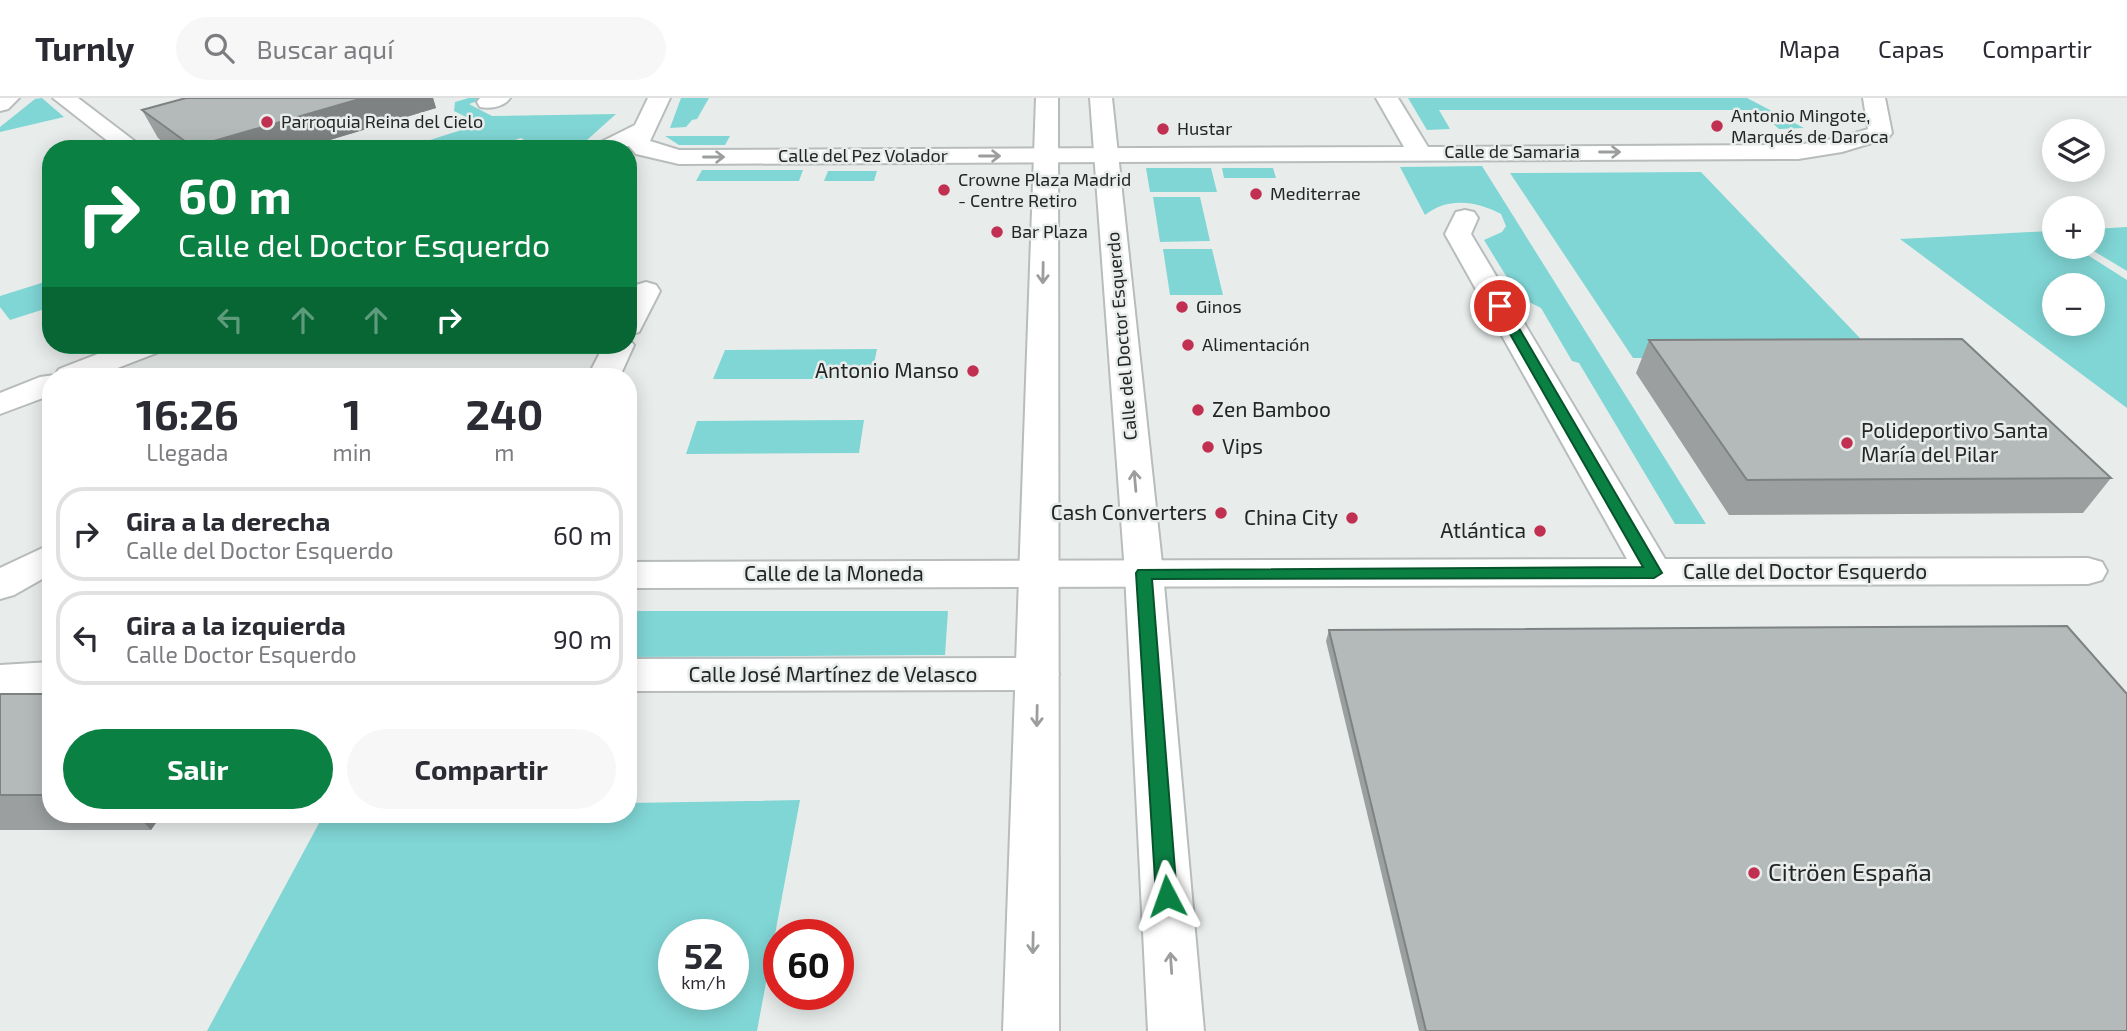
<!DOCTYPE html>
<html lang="es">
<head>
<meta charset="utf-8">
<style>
	:root { --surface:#fff; --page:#f7f7f7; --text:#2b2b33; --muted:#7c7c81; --line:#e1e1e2; --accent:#0b8043 }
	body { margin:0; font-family:"Exo 2",sans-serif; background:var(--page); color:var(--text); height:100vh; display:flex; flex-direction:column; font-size:26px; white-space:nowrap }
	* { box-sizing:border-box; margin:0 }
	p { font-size:23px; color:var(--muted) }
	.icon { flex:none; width:38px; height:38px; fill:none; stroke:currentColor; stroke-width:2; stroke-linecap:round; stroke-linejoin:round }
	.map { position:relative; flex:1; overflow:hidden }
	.panel { position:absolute; left:42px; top:270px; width:595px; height:455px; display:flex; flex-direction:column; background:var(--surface); border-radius:28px; box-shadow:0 4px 18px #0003 }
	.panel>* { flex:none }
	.guide { position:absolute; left:42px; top:42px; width:595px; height:214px; border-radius:28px; box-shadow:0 4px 18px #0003; background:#0b8043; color:#fff; overflow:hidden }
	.fabs { position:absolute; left:2042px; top:21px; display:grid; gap:14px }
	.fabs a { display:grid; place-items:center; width:63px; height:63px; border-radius:50%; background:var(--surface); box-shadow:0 4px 18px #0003; font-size:35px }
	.speed { position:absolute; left:658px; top:821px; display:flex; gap:14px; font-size:35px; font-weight:700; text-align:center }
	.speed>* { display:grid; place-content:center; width:91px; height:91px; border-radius:50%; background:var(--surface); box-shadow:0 4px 18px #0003; line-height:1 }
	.speed small { font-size:18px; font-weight:400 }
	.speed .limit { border:10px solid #d22; background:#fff; color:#111 }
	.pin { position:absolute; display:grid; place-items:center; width:60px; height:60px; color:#fff; margin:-30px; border:4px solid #fff; border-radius:50%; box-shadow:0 2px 7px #0007 }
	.me { position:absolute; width:77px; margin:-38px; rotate:356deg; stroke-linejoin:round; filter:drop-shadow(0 0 5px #0008) }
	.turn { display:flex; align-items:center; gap:24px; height:147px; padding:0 21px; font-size:32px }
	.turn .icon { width:91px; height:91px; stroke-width:2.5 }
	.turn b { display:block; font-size:49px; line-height:60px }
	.lanes { display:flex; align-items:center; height:66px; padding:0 21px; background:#0003; justify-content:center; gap:35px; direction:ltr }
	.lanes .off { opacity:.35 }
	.eta { display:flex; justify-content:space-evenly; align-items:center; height:119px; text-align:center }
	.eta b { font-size:42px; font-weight:700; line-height:49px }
	.button { display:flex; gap:14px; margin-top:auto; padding:14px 21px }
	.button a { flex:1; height:80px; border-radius:42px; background:var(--accent); color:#fff; font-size:28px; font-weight:700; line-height:80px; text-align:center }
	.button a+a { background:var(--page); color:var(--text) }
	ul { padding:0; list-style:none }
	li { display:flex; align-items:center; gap:21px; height:94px; margin:0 14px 10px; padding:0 7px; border:4px solid var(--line); border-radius:28px }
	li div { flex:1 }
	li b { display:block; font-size:26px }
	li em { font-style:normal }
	header { display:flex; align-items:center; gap:42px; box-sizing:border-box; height:98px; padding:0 35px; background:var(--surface); border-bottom:2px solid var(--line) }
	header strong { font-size:33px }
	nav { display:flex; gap:38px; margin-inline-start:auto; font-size:24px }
	.search { width:490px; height:63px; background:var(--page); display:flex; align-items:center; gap:18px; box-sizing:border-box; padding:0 24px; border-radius:38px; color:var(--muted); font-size:26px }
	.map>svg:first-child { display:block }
	.green { fill:#80d6d5; fill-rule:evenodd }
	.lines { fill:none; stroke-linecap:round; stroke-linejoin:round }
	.minor-casing { stroke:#b8bcbc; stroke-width:4 }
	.major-casing { stroke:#b8bcbc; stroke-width:4 }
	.minor { fill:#fff; fill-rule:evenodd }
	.major { fill:#fff; fill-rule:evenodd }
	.wall { fill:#9b9f9f }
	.shaded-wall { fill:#7e8282 }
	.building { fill:#b4b9b9; stroke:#7e8282; stroke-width:2 }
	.oneway { stroke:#9c9d9d }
	.route { fill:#0b8043; stroke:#07532c; stroke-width:2 }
	.poi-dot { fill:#c13050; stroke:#e8edec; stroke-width:2.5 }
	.labels { text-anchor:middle; stroke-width:5; stroke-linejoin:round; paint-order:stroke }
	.far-poi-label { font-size:18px; fill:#242525; stroke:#e8edec; text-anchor:start }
	.far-street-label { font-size:18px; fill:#242525; stroke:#e8edec }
	.poi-label { font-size:21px; fill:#242525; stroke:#e8edec; text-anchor:end }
	.street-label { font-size:21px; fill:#242525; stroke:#e8edec }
	.near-poi-label { font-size:24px; fill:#242525; stroke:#e8edec; text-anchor:start }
</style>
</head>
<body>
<header>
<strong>Turnly</strong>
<div class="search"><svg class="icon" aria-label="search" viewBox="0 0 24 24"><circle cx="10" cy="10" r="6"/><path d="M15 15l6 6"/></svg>Buscar aquí</div>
<nav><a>Mapa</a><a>Capas</a><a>Compartir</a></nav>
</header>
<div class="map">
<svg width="2127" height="933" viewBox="0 0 2127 933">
	<rect width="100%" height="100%" fill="#e8edec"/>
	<path class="green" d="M42 0 64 19 0 34V29L35 1Z
		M469 0H486L469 6 492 18 616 16 577 51H538L521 40 487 51H402L480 26 454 13 455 4Z
		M681 0H709L697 21 692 22 686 29 670 30Z
		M1408 0H1747L1804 30 1779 31 1758 12H1439L1450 31 1427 32Z
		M665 38H730L725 47H679Z
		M1482 68 1706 426H1675L1579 265 1572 263 1541 210 1519 199 1484 142 1502 134 1506 128 1501 116C1476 103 1448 99 1425 117L1400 69Z
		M1146 70H1211L1217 94H1150Z
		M1222 70H1273L1276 80H1224Z
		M702 72H803L799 83H696Z
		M828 73H877L874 83H824Z
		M1701 74 1880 261 1633 260 1510 75Z
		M1153 99H1200L1210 143 1160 144Z
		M2127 129V173L2087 149H2093V131Z
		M2050 133 2054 135V149H2075L2127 182V310L1900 141ZM2054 187H2093V226H2054Z
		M1163 151H1212L1223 197H1170Z
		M51 182V209L10 222 0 209V198Z
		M877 251 871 281H713L725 252Z
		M864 322 859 355 686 356 697 323Z
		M628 513H948L945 557 628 559Z
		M800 702 757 933H207L324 716H628V705ZM674 836H733V896H674Z"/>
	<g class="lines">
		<g class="minor-casing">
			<path id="minor" d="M0 0H19L8 11 0 13Z
				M53 0H78L145 51H118Z
				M480 0H510C504 9 490 11 480 9L477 4Z
				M648 0H670L650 43 679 52 1404 49 1376 0H1398L1428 49 1798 47 1839 40 1868 31 1863 0H1885L1892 35 1888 40 1842 54 1798 61 679 66 636 56 629 48 593 51 597 46 635 27Z
				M1465 112 1474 114 1478 120 1471 136 1665 461 2088 460 2102 464 2107 473 2102 482 2088 486 628 490V464L1627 461 1445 136 1456 114Z
				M646 184 656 187 660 193 639 234 628 237V199L636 187Z
				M628 240 634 247 620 278H588L604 247H628Z
				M121 247H163L159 254 97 278H51V297L0 316V295L40 279 55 277 59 271Z
				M51 446V476L14 497 0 501V470Z
				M1038 560 1053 565 1059 576 1053 587 1038 592 628 593V561Z
				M51 564V596L0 599V567Z"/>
		</g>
		<g class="major-casing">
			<path id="major" d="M1036 0H1058L1059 933H1003Z
				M1090 0H1112L1163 475 1204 933H1148L1125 475Z"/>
		</g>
		<use href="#minor" class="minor"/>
		<use href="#major" class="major"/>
	</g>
	<path class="wall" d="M186 0H433L436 10 300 51H172L158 40 142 12Z
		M1649 242 2111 380 2083 415 1729 417 1636 275Z
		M1329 532 2127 933H1419L1326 543Z
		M0 596H51V716H162L151 732H0Z"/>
	<path class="shaded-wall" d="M363 0H433L436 10 300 51H194L193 49Z
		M136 716H162L151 732Z"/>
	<path class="building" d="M186 0H363L193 49 142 12Z
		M1962 241 2111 380 1747 382 1649 242Z
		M2067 528 2127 596V933H1426L1329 532Z
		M0 596H51V697H0Z"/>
	<defs><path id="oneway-shaft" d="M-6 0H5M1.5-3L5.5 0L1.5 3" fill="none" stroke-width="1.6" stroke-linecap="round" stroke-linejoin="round" transform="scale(1.75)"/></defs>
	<g class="oneway">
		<use href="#oneway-shaft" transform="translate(1610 54)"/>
		<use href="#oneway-shaft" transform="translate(990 58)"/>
		<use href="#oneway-shaft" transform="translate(714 59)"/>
		<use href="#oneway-shaft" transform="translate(1043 175) rotate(91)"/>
		<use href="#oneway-shaft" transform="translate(1135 383) rotate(-95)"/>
		<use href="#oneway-shaft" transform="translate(1037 618) rotate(91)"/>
		<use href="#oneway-shaft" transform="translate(1033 845) rotate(91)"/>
		<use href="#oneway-shaft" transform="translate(1171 865) rotate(-94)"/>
	</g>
	<path class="route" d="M1495 205 1506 208 1662 475 1654 480 1152 481 1177 798 1174 805 1167 808 1159 805 1156 798 1136 475 1138 472 1643 469 1494 208Z"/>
	<g class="poi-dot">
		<circle cx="267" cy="24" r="7"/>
		<circle cx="1717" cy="28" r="7"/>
		<circle cx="1163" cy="31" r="7"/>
		<circle cx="944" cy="92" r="7"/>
		<circle cx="1256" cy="96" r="7"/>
		<circle cx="997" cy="134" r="7"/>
		<circle cx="1182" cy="209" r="7"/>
		<circle cx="1188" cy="247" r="7"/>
		<circle cx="973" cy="273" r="7"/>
		<circle cx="1198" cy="312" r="7"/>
		<circle cx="1847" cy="345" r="7"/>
		<circle cx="1208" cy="349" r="7"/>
		<circle cx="1221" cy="415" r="7"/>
		<circle cx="1352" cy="420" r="7"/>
		<circle cx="1540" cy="433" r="7"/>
		<circle cx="1754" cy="775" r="7"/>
	</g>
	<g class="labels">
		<g class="far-poi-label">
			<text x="1731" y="24">Antonio Mingote,<tspan x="1731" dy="21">Marqués de Daroca</tspan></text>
			<text x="281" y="30">Parroquia Reina del Cielo</text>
			<text x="1177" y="37">Hustar</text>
			<text x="958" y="88">Crowne Plaza Madrid<tspan x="958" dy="21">- Centre Retiro</tspan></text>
			<text x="1270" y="102">Mediterrae</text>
			<text x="1011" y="140">Bar Plaza</text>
			<text x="1196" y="215">Ginos</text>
			<text x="1202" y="253">Alimentación</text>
		</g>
		<g class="far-street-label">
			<text x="1512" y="60">Calle de Samaria</text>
			<text x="863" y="64">Calle del Pez Volador</text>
			<text transform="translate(1122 238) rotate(-95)" y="6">Calle del Doctor Esquerdo</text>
		</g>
		<g class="poi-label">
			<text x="959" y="280">Antonio Manso</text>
			<text x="1212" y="319" text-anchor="start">Zen Bamboo</text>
			<text x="1861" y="340" text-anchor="start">Polideportivo Santa<tspan x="1861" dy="24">María del Pilar</tspan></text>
			<text x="1222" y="356" text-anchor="start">Vips</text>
			<text x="1207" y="422">Cash Converters</text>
			<text x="1338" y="427">China City</text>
			<text x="1526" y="440">Atlántica</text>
		</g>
		<g class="street-label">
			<text x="1805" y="481">Calle del Doctor Esquerdo</text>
			<text x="834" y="483">Calle de la Moneda</text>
			<text x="833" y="584">Calle José Martínez de Velasco</text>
		</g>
		<g class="near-poi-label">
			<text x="1768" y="783">Citröen España</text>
		</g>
	</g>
</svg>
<div class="fabs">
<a><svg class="icon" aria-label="layers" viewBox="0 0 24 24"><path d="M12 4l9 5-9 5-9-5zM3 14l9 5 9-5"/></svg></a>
<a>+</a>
<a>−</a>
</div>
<div class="speed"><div>52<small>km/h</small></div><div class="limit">60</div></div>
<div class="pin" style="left:1500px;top:208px;background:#d93025"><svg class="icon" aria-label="arrive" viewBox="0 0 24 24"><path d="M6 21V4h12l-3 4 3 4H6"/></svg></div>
<svg class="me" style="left:1167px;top:798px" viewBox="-20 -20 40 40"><path d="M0-17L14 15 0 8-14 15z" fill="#0b8043" stroke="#fff" stroke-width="4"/></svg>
<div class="guide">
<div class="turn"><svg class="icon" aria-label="right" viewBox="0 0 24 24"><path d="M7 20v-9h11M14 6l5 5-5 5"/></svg><div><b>60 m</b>Calle del Doctor Esquerdo</div></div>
<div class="lanes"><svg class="icon off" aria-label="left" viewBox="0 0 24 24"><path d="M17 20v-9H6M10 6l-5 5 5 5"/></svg><svg class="icon off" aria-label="ahead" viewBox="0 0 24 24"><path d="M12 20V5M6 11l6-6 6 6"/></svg><svg class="icon off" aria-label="ahead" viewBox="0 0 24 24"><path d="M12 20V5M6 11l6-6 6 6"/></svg><svg class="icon" aria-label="right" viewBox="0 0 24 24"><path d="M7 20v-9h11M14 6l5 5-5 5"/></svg></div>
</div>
<section class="panel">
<div class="eta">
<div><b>16:26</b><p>Llegada</p></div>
<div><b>1</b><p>min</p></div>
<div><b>240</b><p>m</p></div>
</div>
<ul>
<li><svg class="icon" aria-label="right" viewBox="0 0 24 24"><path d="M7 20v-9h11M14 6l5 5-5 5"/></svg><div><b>Gira a la derecha</b><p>Calle del Doctor Esquerdo</p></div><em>60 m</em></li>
<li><svg class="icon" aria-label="left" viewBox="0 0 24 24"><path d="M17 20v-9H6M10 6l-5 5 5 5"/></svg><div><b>Gira a la izquierda</b><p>Calle Doctor Esquerdo</p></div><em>90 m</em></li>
</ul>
<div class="button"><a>Salir</a><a>Compartir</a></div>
</section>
</div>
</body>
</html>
